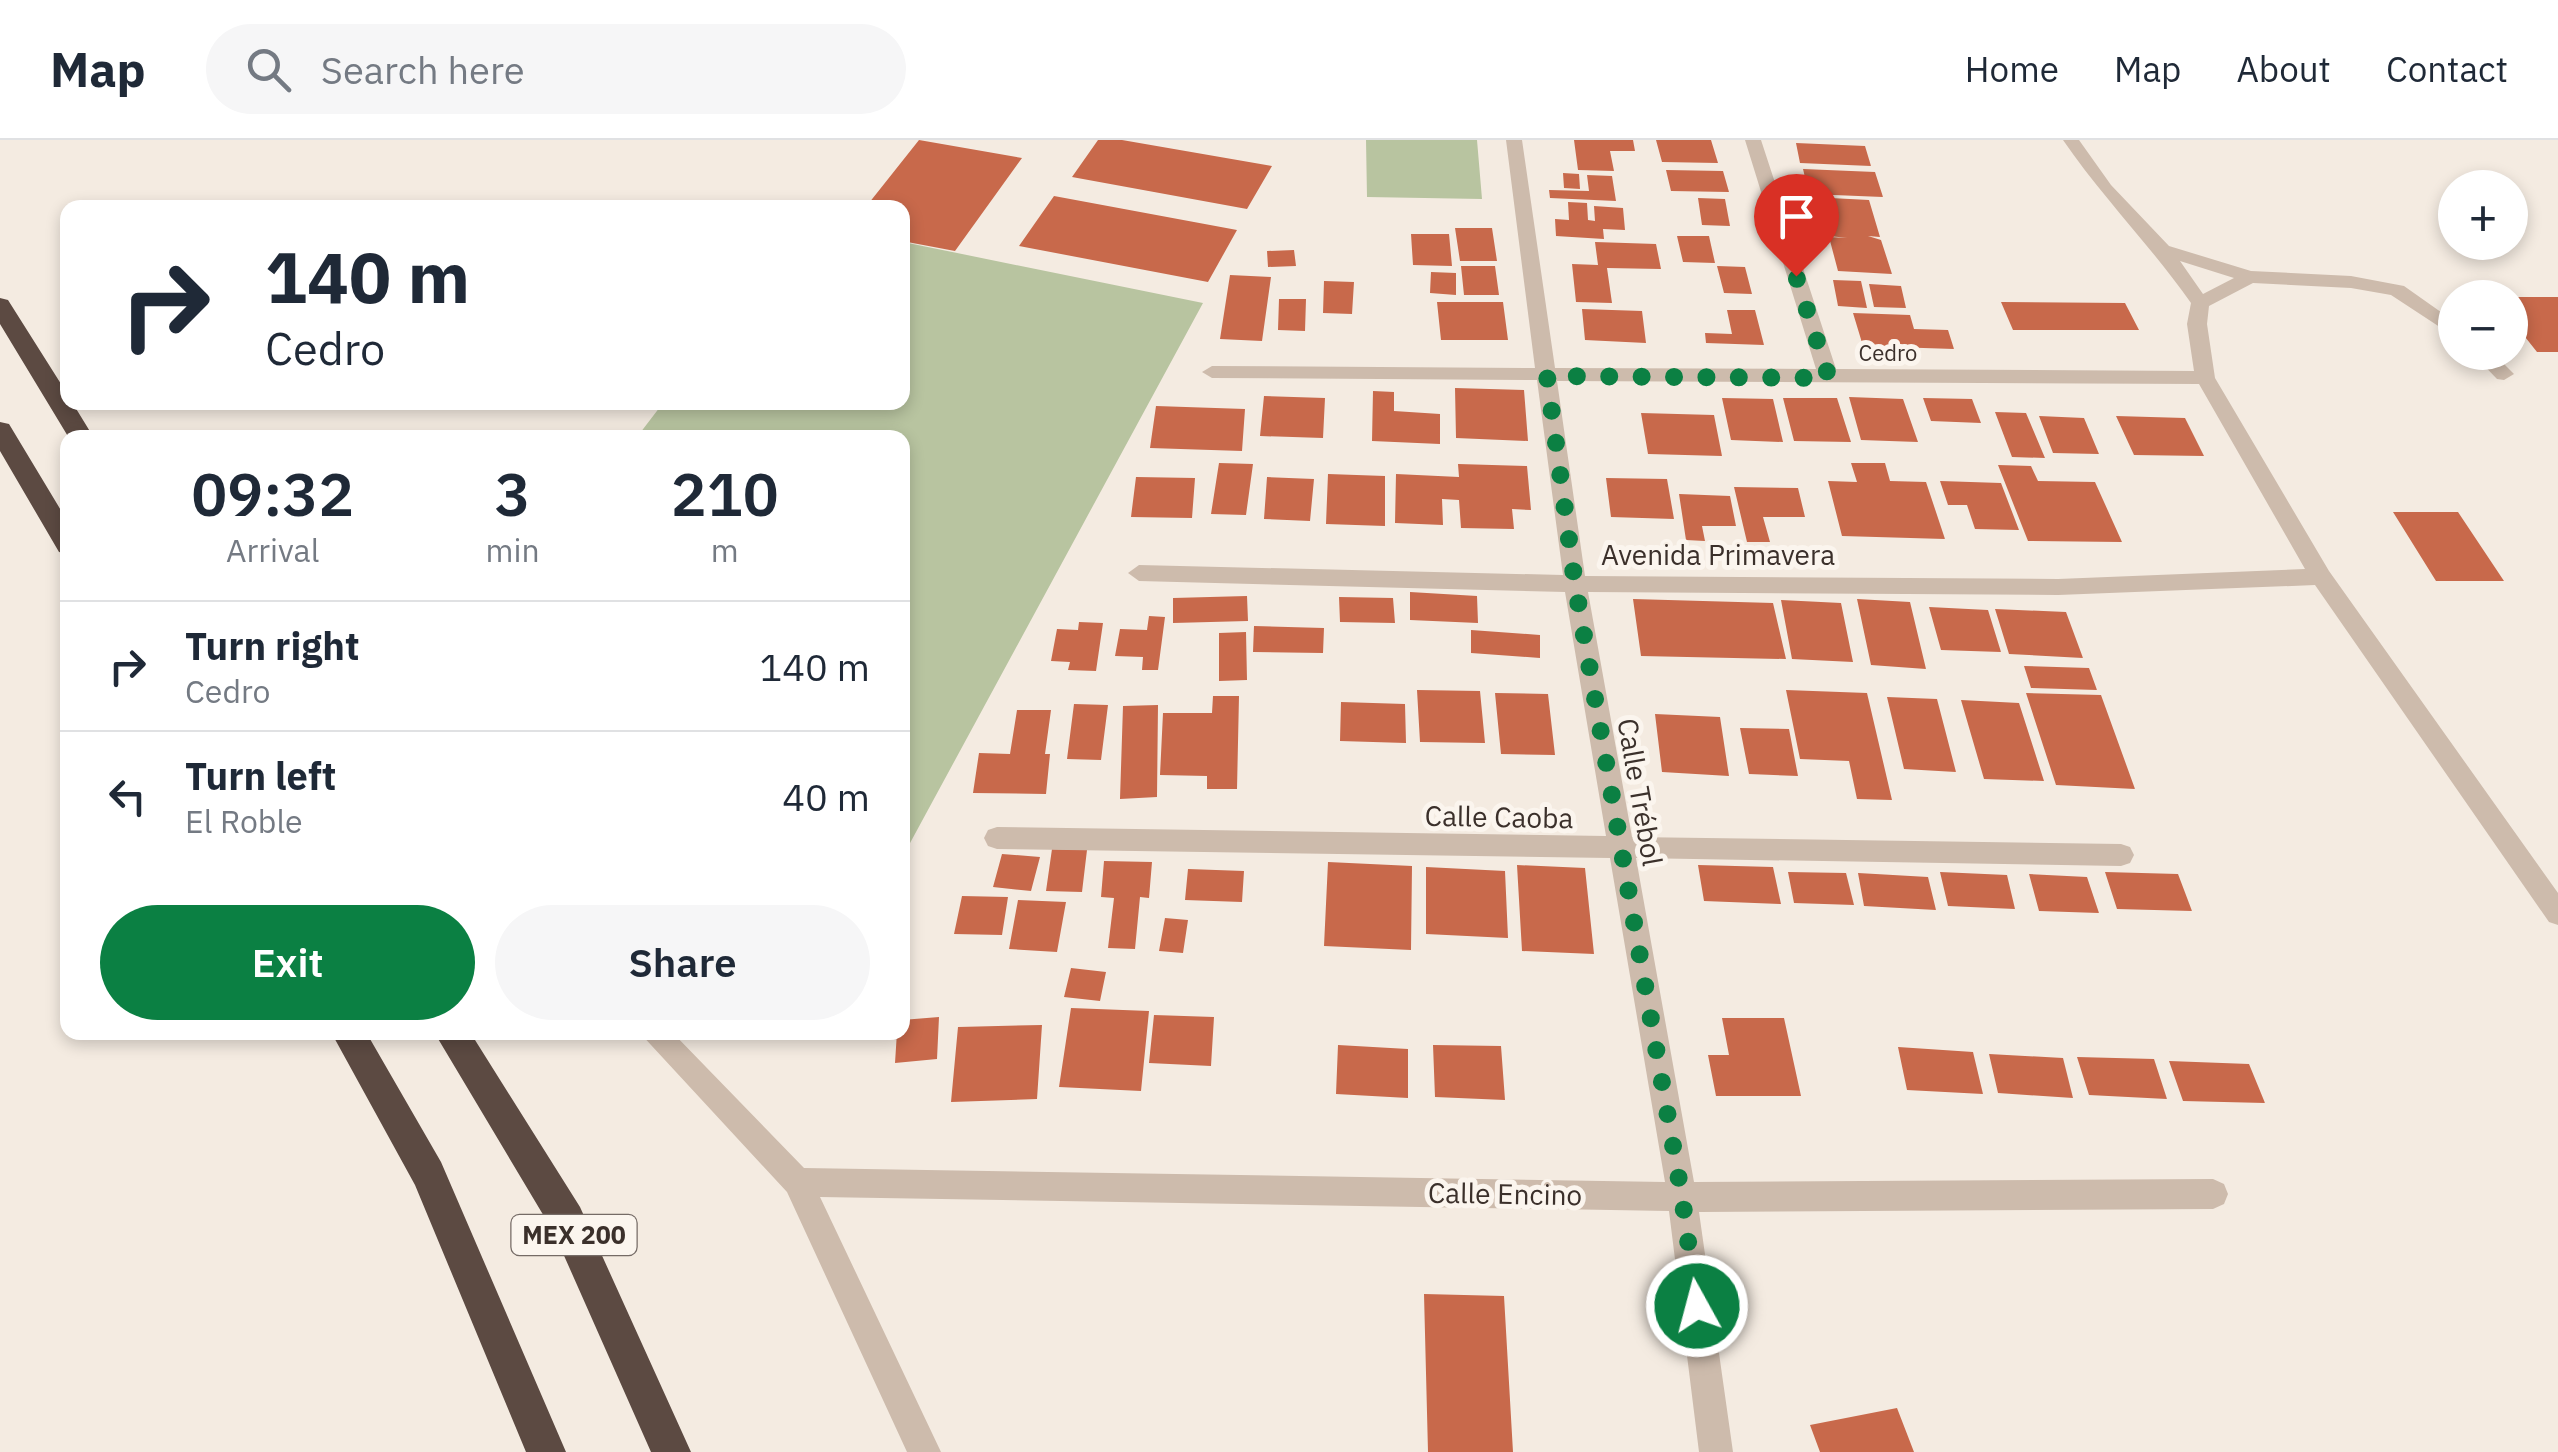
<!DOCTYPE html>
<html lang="en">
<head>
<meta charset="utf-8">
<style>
	:root { --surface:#fff; --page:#f6f6f7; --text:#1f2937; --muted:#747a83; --line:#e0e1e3; --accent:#0b8043 }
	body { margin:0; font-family:"IBM Plex Sans",sans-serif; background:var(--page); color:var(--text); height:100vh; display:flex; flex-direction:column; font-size:38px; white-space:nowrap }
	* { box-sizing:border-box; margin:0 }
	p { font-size:32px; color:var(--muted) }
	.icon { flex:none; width:55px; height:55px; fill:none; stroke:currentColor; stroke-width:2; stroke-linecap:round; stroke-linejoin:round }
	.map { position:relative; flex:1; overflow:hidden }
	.panel { position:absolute; left:60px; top:290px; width:850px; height:610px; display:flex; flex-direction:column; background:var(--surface); border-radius:20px; box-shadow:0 5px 15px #0003 }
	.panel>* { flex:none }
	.top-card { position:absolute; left:60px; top:60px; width:850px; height:210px; border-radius:20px; box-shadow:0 5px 15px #0003; background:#fff; color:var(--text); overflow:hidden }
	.controls { position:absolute; left:2438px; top:30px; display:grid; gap:20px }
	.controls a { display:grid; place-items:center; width:90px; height:90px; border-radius:50%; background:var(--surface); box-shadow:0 5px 15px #0003; font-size:50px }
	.pin { position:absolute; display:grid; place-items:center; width:85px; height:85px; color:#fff; margin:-102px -42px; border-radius:50% 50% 50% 0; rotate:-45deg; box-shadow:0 0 10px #0007 }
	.pin .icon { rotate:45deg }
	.me { position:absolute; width:110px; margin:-55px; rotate:353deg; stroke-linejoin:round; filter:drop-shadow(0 0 8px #0008) }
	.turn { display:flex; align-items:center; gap:35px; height:210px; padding:0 40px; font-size:45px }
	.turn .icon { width:130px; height:130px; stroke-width:2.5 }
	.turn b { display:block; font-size:70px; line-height:85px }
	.eta { display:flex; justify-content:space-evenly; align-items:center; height:170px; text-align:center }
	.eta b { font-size:60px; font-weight:600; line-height:70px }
	.primary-button { display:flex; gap:20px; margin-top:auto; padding:20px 40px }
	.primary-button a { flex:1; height:115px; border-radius:60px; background:var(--accent); color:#fff; font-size:40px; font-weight:600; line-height:115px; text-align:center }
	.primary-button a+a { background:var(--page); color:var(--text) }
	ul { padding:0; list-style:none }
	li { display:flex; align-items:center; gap:30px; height:130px; padding:0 40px; border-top:2px solid var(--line) }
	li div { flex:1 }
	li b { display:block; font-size:38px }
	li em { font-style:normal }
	header { display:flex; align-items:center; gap:60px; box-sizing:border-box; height:140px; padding:0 50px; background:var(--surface); border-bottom:2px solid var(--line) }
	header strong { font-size:48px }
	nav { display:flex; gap:55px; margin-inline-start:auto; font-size:35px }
	.search { width:700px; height:90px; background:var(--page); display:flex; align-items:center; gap:25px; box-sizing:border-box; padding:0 35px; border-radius:55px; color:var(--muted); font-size:38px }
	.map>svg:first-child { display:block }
	.green { fill:#b8c4a0 }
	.building { fill:#c8694b }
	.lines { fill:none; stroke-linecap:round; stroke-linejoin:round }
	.minor { fill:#cdbbac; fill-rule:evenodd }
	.highway { fill:#5c4a42; fill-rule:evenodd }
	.route { stroke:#0b8043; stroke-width:18; stroke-dasharray:0 32.4 }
	.labels { text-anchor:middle; stroke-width:10; stroke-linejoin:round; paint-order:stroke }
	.far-street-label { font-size:22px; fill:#3b302b; stroke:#fbf5ee }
	.shield { fill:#fbf5ee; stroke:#756b66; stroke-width:2.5 }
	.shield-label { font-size:25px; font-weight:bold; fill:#3b302b }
	.street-label { font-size:28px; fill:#3b302b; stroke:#fbf5ee }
</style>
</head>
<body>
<header>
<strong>Map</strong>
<div class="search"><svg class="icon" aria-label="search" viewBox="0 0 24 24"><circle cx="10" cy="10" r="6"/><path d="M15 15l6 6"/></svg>Search here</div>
<nav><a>Home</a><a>Map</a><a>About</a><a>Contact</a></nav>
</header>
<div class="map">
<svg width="2558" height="1312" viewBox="0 0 2558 1312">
	<rect width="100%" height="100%" fill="#f4ebe1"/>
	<path class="green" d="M1366 0H1477L1482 59 1367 57Z
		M903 102 1203 163 903 716 902 298 637 297 663 263 902 262Z"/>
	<path class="building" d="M919 0 1022 18 955 111 902 101V68H865Z
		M1098 0H1122L1272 26 1247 69 1072 37Z
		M1574 0H1633L1635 11H1610L1614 31 1578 30Z
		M1656 0H1711L1718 23 1662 22Z
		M1796 3 1865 6 1871 26 1800 23Z
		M1803 29 1875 32 1883 57 1809 54Z
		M1666 30 1723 31 1729 52 1671 51Z
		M1563 33 1579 34 1580 49 1564 48Z
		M1587 35 1612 36 1616 61 1550 58 1549 50 1589 51Z
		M1054 56 1237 90 1208 142 1019 106Z
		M1811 57 1869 60 1880 97 1868 96 1881 100 1892 134 1838 131 1829 97 1847 98 1821 95Z
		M1698 58 1725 59 1730 86 1702 85Z
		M1568 62 1587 63 1588 80 1595 81 1594 66 1623 68 1625 90 1603 89 1604 99 1556 96 1555 79 1569 80Z
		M1455 88H1492L1497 121H1460Z
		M1411 94H1449L1452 126 1413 125Z
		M1677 96H1709L1715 123 1683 122Z
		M1595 102 1656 104 1661 129 1607 128 1612 163 1576 162 1572 124 1598 125Z
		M1294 110 1296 126 1268 127 1267 111Z
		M1461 126H1495L1499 155H1464Z
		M1717 126 1745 127 1752 154 1724 153Z
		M1431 132 1456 133V155L1430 153Z
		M1230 135 1271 137 1262 201 1220 199Z
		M1833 140 1861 141 1867 168 1838 166Z
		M1324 141 1354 142 1352 174 1323 173Z
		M1869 144 1901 146 1906 168 1874 167Z
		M2510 157H2558V212H2537L2510 178Z
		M1279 159H1306L1305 191 1278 190Z
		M1437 162H1503L1508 200H1441Z
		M2001 162 2125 163 2139 190H2013Z
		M1582 169 1642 171 1646 203 1585 200Z
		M1727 170H1755L1764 205 1706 203 1705 193 1732 194Z
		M1853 173 1910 175 1914 189 1948 190 1954 209 1863 206Z
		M1455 248 1524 250 1528 301 1456 298Z
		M1373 251 1394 252V271L1440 274V304L1372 301Z
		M1264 256 1325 258 1323 298 1260 296Z
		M1849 257 1903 259 1918 302 1861 300Z
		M1722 258 1773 259 1783 302 1731 300Z
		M1783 258H1837L1851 302 1794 301Z
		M1923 258 1972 259 1981 283 1931 281Z
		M1156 266 1245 269 1242 311 1150 308Z
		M1995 272 2026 273 2045 318 2012 317Z
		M1641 273 1714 275 1722 316 1648 314Z
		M2039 276 2084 278 2099 314 2053 313Z
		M2116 276 2185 278 2204 316 2134 315Z
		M1219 323 1253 324 1246 375 1211 374Z
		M1851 323H1885L1890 341 1926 342 1945 399 1842 396 1828 341 1857 342Z
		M1458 324 1527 326 1531 370 1512 369 1514 389 1461 388 1459 360 1442 359 1443 385 1395 383 1396 334 1459 337Z
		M1998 325 2031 326 2038 341 2095 342 2122 402 2028 401Z
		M1328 334 1385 336V386L1326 384Z
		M1136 337 1195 338 1192 378 1131 377Z
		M1267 337 1314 339 1310 381 1264 379Z
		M1606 338 1667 339 1674 379 1611 377Z
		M1940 341 2001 343 2019 390 1975 389 1967 365H1948Z
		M1734 347 1798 348 1805 377H1763L1770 402H1747Z
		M1679 354 1730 356 1736 386H1702L1705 401 1686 400Z
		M2393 372H2458L2504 441H2436Z
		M1410 452 1477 456 1478 483 1410 480Z
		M1247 456 1248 481 1173 483V458Z
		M1339 457 1393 458 1395 483 1340 482Z
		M1633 459 1773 463 1786 519 1641 516Z
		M1857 459 1910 462 1926 529 1871 525Z
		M1781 460 1841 463 1853 522 1792 519Z
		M1929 467 1988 470 2001 512 1941 510Z
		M1995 469 2066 472 2083 518 2009 514Z
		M1149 476 1165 477 1158 530H1142L1143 517 1115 516 1120 489 1147 490Z
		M1079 482 1103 483 1096 531 1068 530 1070 522 1051 521 1057 489 1078 490Z
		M1254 486 1324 488 1323 513 1253 512Z
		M1471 490 1540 495V518L1471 513Z
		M1246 492 1247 540 1219 541V493Z
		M2024 526 2089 528 2097 550 2031 548Z
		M1417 550 1480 551 1485 603 1420 602Z
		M1786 550 1867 553 1892 660 1857 659 1849 621 1800 619Z
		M1495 553 1548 554 1555 615 1501 614Z
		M2026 553 2101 555 2135 649 2056 645Z
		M1213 556H1239L1237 649H1207V636L1160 635 1163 573H1212Z
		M1887 557 1937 559 1956 632 1904 629Z
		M1961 560 2019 563 2044 641 1984 639Z
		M1341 562 1405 564 1406 603 1340 601Z
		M1074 564 1108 565 1101 620 1067 619Z
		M1158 565 1157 657 1120 659 1123 566Z
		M1017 570H1051L1045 614H1050L1046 654 973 653 979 613 1010 614Z
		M1655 574 1720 577 1729 636 1662 632Z
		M1740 588 1789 589 1798 636 1749 634Z
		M1052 709 1087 710 1082 752 1046 751Z
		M1002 714 1040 717 1031 751 993 747Z
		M1104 721 1152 722 1149 758 1140 757 1135 809 1108 808 1114 758 1101 757Z
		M1328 722 1412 726 1411 810 1324 806Z
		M1517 725 1585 728 1594 814 1522 811Z
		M1698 725 1773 727 1781 764 1704 761Z
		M1426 727 1505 731 1508 798 1426 794Z
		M1188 729 1244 731 1242 762 1185 760Z
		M1788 732 1846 733 1854 765 1794 763Z
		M1940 732 2007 735 2015 769 1948 766Z
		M2105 732 2178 734 2192 771 2117 769Z
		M1858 733 1928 737 1936 770 1864 766Z
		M2029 734 2087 737 2099 773 2039 771Z
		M962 756 1008 757 1002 795 954 794Z
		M1018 760 1066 762 1057 812 1009 809Z
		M1165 778 1188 780 1183 813 1159 811Z
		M1071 828 1106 832 1100 861 1064 857Z
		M1071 868 1149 871 1141 951 1059 947Z
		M1154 875 1214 877 1211 926 1149 923Z
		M939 877 937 919 895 923 897 892H902V880Z
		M1722 878H1784L1801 956H1716L1708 915H1729Z
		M1042 885 1037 959 951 962 958 887Z
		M1338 905 1408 909V958L1336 954Z
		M1433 905 1501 906 1505 960 1435 957Z
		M1898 907 1973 912 1983 954 1907 950Z
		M1989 914 2063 918 2073 958 1998 953Z
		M2077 917 2154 919 2167 959 2089 955Z
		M2169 921 2249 924 2265 963 2183 961Z
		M1424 1154 1504 1156 1513 1312H1428Z
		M1897 1268 1914 1312H1820L1810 1285Z"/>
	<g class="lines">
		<path class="minor" d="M1506 0H1522L1555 228 1816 229 1745 0H1761L1836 229 2194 231 2187 184 2191 163C2151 106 2102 57 2063 0H2079L2111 45 2169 106 2251 131 2351 136 2404 146 2455 182V197L2391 155 2351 148 2253 143 2209 166 2207 184 2215 238 2329 431 2558 753V785L2549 782 2315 445 2058 455 1588 452 1632 697 2121 704 2130 707 2134 715 2130 723 2121 726 1636 718 1694 1042 2213 1039 2224 1044 2228 1054 2224 1064 2213 1069 1699 1072 1733 1312H1699L1669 1071 820 1057 941 1312H907L787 1052 639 892H672L804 1028 1665 1042 1610 718 997 709 988 706 984 698 988 690 997 687 1606 696 1565 452 1139 441 1128 433 1139 425 1563 435 1537 240 1212 238 1202 232 1212 226 1535 228ZM2180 121 2234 138 2203 154ZM1557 241 2199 244 2305 429 2058 439 1585 436Z
			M2471 212H2492L2514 234 2504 240 2497 239Z"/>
		<path class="highway" d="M0 158 8 160 68 255V262H72L94 298H69L0 184Z
			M0 282 9 284 68 382V414L59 412 0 311Z
			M331 892H366L441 1022 566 1312H526L415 1045Z
			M434 892H470L580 1067 691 1312H651L554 1093Z"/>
	</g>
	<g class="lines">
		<path class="route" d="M1697 1166 1682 1057 1575 444 1547 236 1829 238 1796 136"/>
	</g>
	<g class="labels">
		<g class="far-street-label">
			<text x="1888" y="221">Cedro</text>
		</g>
		<rect class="shield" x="511.5" y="1075" width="125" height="40" rx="8"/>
		<g class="shield-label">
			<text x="574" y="1104">MEX 200</text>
		</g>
		<g class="street-label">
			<text x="1718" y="425">Avenida Primavera</text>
			<text transform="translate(1640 652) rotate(80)" y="10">Calle Trébol</text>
			<text transform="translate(1499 677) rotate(1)" y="10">Calle Caoba</text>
			<text transform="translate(1505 1054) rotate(1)" y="10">Calle Encino</text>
		</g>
	</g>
</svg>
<div class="controls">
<a>+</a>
<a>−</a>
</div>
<div class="pin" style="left:1796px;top:136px;background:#d93025"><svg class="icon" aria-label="arrive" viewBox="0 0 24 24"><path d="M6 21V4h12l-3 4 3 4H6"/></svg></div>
<svg class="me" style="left:1697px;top:1166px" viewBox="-20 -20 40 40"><circle r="17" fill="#0b8043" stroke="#fff" stroke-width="3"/><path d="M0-11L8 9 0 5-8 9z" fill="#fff"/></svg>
<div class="top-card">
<div class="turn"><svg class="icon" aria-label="right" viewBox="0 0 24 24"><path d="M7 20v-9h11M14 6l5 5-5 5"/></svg><div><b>140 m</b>Cedro</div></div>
</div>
<section class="panel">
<div class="eta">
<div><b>09:32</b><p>Arrival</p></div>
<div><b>3</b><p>min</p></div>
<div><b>210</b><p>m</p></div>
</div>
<ul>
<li><svg class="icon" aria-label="right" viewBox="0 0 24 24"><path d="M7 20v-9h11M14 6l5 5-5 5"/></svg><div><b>Turn right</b><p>Cedro</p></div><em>140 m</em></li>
<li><svg class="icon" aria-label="left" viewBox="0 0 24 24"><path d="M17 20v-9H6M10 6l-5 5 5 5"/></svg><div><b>Turn left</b><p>El Roble</p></div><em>40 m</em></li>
</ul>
<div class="primary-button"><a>Exit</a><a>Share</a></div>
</section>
</div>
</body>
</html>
